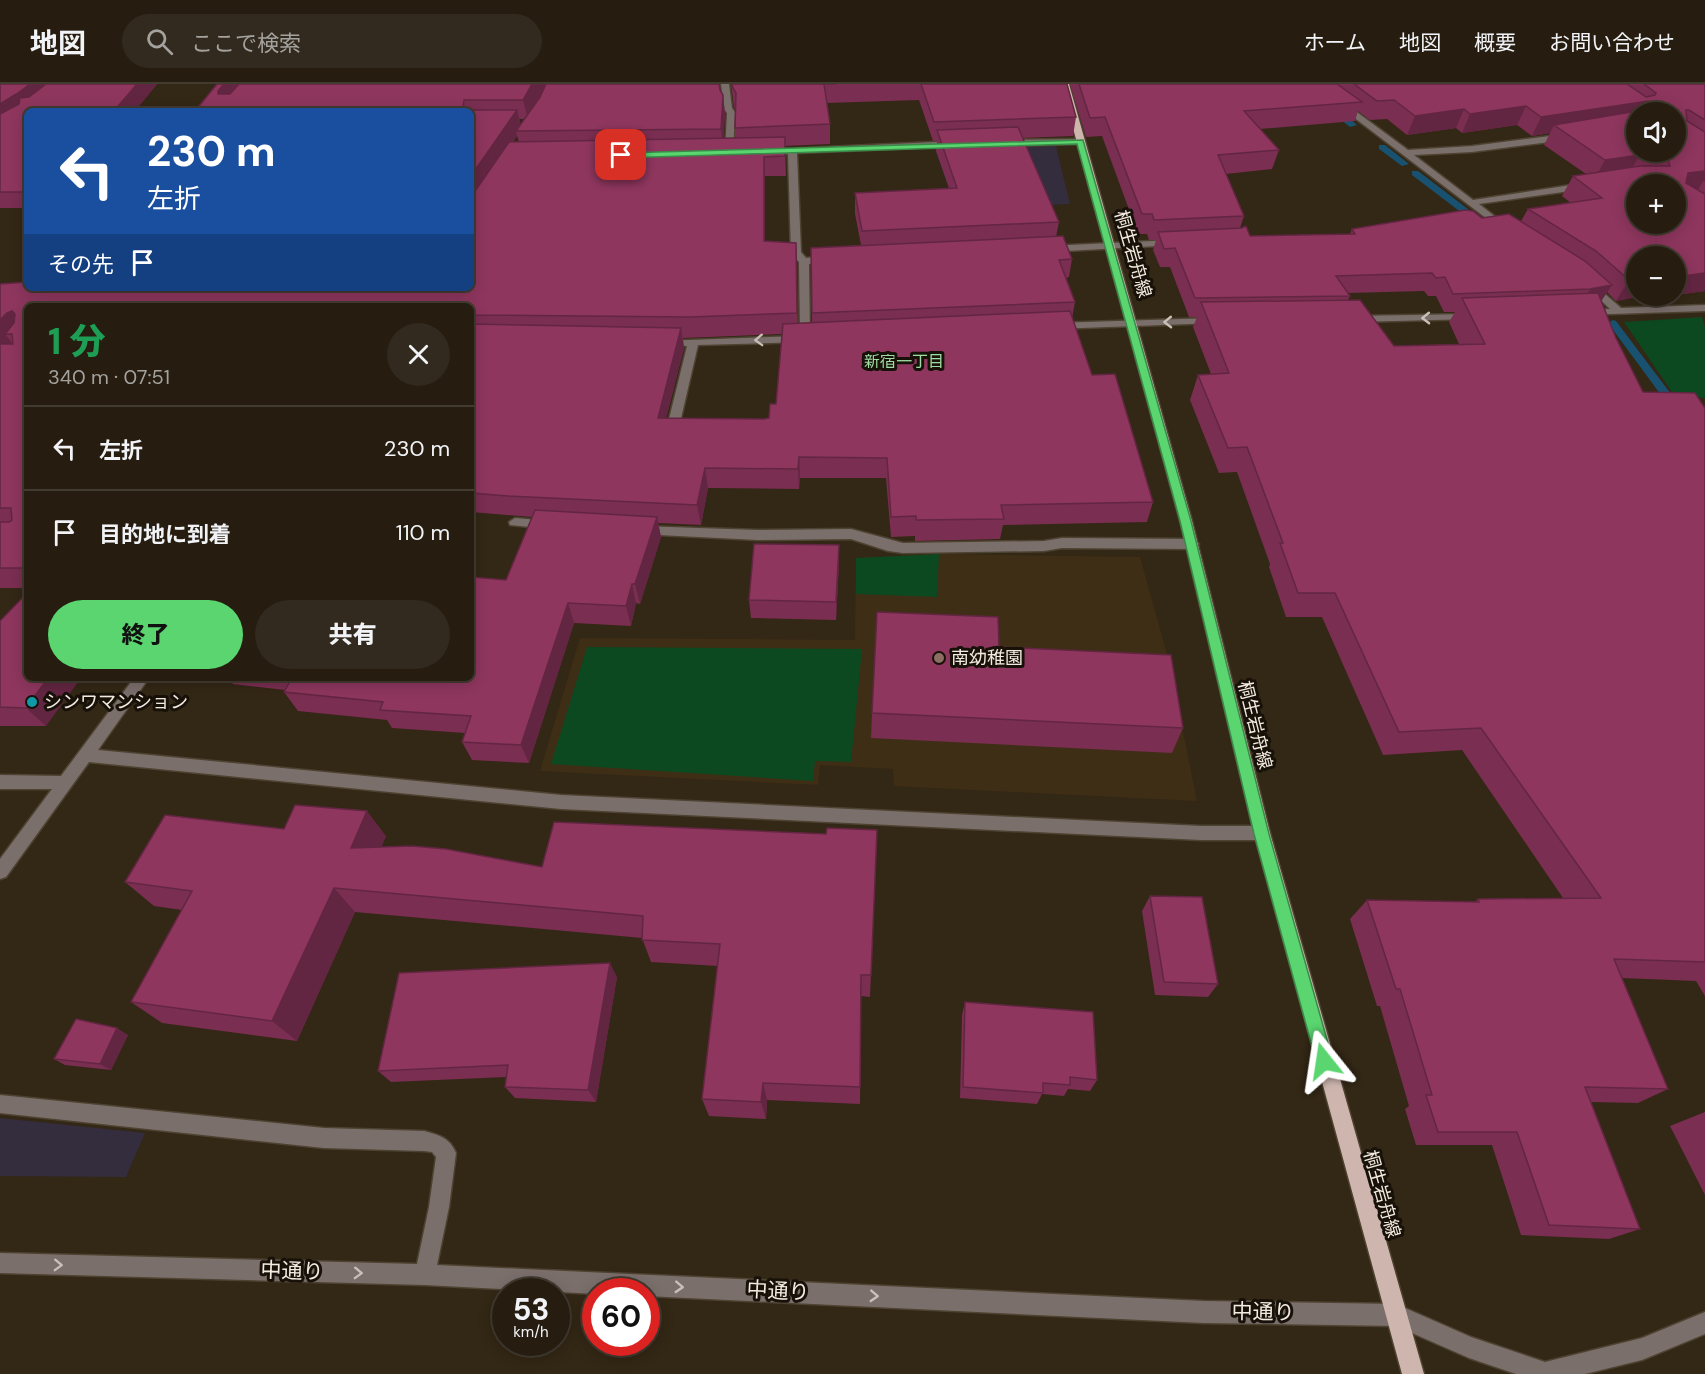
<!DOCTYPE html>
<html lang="ja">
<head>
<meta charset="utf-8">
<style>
	:root { --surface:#261d10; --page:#322a1e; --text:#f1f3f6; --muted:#a4a29f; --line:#423b30; --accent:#5ad56f }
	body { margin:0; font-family:"DM Sans","Noto Sans JP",sans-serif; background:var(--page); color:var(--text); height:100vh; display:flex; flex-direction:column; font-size:22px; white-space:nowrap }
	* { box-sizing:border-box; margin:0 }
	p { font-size:20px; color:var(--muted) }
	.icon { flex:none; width:33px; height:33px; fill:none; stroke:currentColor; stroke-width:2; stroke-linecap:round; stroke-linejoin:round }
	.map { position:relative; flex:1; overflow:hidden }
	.details { position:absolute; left:24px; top:219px; width:450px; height:378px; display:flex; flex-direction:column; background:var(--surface); border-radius:9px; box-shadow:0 3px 15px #0003,0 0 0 2px var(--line) }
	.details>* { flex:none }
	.top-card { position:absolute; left:24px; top:24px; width:450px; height:183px; border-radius:9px; box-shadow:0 3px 15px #0003,0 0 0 2px var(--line); background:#1a4fa0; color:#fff; overflow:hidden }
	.fabs { position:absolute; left:1626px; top:18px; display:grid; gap:12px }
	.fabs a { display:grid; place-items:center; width:60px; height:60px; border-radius:50%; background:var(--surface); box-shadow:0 3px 15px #0003,0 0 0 2px var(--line); font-size:30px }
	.speed { position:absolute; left:492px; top:1194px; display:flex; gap:12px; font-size:30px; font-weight:700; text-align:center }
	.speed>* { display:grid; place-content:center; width:78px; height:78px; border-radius:50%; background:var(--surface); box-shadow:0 3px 15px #0003,0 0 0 2px var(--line); line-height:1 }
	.speed small { font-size:15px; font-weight:400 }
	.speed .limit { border:9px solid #d22; background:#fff; color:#111 }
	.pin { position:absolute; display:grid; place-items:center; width:51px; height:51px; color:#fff; margin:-26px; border-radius:12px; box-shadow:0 3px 9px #0006 }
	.me { position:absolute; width:66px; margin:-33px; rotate:345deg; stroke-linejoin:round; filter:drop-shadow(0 0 4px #0008) }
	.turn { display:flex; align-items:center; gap:21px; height:126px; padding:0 24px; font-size:27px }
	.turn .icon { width:78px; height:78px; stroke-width:2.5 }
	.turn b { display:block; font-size:42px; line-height:51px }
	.then { display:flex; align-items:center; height:57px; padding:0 24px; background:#0003; gap:12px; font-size:22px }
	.round { display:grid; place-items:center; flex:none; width:63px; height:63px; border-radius:32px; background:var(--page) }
	.head { display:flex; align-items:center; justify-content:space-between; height:102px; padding:0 24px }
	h1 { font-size:36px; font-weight:800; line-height:45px; color:#1e9e55 }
	.button { display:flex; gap:12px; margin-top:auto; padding:12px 24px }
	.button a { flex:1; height:69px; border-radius:36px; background:var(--accent); color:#111; font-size:24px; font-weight:800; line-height:69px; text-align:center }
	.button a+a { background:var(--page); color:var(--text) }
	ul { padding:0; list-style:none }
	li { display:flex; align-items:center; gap:18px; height:84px; padding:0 24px; border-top:2px solid var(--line) }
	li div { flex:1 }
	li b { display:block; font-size:22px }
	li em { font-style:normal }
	header { display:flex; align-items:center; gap:36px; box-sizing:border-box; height:84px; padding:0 30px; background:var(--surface); border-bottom:2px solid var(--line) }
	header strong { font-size:28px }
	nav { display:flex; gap:33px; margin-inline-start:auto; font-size:21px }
	.search { width:420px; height:54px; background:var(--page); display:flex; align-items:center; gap:15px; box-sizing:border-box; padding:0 21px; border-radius:33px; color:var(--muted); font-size:22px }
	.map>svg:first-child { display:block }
	.commercial { fill:#332d3e }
	.built { fill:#3f2e16 }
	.green { fill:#0d4920 }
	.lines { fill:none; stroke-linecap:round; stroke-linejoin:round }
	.stream { fill:#185270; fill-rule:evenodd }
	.minor-casing { stroke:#4e4231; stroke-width:3 }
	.major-casing { stroke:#4e4231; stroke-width:3 }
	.minor { fill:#7b6f6c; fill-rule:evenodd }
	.major { fill:#ceb6af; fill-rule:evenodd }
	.wall { fill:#7a2e51; fill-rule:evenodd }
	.shaded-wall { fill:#632642 }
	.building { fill:#8e365e; stroke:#632642; stroke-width:1.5; fill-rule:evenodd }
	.oneway { stroke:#cac0b7 }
	.route { fill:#5ad56f; stroke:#3a8a48; stroke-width:1.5 }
	.education-dot { fill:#8d6e63; stroke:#171109; stroke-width:2 }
	.culture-dot { fill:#0f9aa8; stroke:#171109; stroke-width:2 }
	.labels { text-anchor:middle; stroke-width:6; stroke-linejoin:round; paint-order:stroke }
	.far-neighbourhood-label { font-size:16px; fill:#9fdca4; stroke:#171109 }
	.street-label { font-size:18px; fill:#f4ebe0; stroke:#171109 }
	.poi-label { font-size:18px; fill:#f4ebe0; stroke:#171109; text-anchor:start }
	.near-street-label { font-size:21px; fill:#f4ebe0; stroke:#171109 }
</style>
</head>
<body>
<header>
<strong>地図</strong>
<div class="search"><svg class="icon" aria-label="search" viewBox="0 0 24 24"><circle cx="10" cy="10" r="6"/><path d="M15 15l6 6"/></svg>ここで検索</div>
<nav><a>ホーム</a><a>地図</a><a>概要</a><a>お問い合わせ</a></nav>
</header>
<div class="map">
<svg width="1705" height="1290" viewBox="0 0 1705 1290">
	<rect width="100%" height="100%" fill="#332715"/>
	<path class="commercial" d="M1056 62 1070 120 956 125 935 65Z
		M0 1034 145 1049 126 1093 0 1092Z"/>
	<path class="built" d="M939 470 1140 473 1168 574 1197 717 894 702 893 685 820 681 818 701 540 687 580 554 855 556 856 474Z"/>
	<path class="green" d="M1702 233 1705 243V314L1693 313 1683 324 1624 238Z
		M939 470 937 513 856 510V474Z
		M587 563 862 565 851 678 815 677 813 697 551 680Z"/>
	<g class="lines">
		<path class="stream" d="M1332 25H1338L1357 41 1350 43 1332 29Z
			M1379 61H1385L1409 80 1402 82 1379 65Z
			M1412 87H1418L1481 135V139H1475L1412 91Z
			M1613 236 1616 237 1680 322V326H1672L1608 239Z"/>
		<g class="minor-casing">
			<path id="minor" d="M721 0H729L732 24 735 28 733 69 729 72 725 69 727 29 724 25Z
				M1310 0H1319L1408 66 1472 62 1566 50 1570 53 1566 56 1472 68 1414 71 1473 116 1584 99 1589 102 1584 105 1479 120 1511 145 1503 147Z
				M1083 55V59L1080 60 1005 62 1001 59 1005 56Z
				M957 57 960 58V62L797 69 801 168 806 174 829 172 834 175 829 178 809 180 810 255 805 258 698 261 679 343 673 347 669 346 667 343 687 262 661 261V257L800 252 799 178 791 169 788 70 765 71 762 70V66Z
				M1173 156 1178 159 1176 161 1048 168 1043 165 1048 162Z
				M1589 196 1621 224 1705 221V227L1581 231 1580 229 1585 226 1610 225 1585 201V197Z
				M1471 230 1475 231V235L1354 238 1349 235 1354 232Z
				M1213 234 1218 237 1217 239 1054 245 1049 242 1054 239Z
				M515 434 550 437 556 441 550 445 510 441 509 438Z
				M639 442 758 446 851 445 903 459 1044 457 1062 454 1192 455 1199 460 1192 465 1062 464 1044 467 903 469 888 467 851 455 758 456 639 450 633 446Z
				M134 594H149L98 666 561 711 1201 742H1262L1268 744 1270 749 1268 754 1262 756H1201L561 725 89 678 6 793 0 795V775L52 705H0V691L61 692Z
				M0 1011 324 1044 424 1047C439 1051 450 1054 456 1069L449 1123 437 1181 1204 1217 1396 1220 1471 1253 1545 1278 1642 1254 1705 1228V1250L1642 1276 1585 1290H1516L1469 1274 1396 1242 1204 1239 646 1212V1208H596V1210L425 1201 0 1189V1169L417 1180 429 1123 436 1073 432 1068 424 1067 324 1064 0 1029Z"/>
		</g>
		<g class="major-casing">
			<path id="major" d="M1061 0H1069L1192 437 1270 749 1424 1290H1402L1254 749 1180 437Z"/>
		</g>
		<use href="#minor" class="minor"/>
		<use href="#major" class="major"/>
	</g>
	<path class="wall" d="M0 0H157L135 27H27V124H0Z
		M731 0H1067L1076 33 1073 52 1022 54 1059 138 1056 153 1072 175 1069 193 1066 194 1075 218 1072 234 1092 291 1153 418 1147 438 1003 441 1000 455 915 457V452L891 453 886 394H800L799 405 708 404 701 441 658 439 661 453 640 520 636 519 631 542 574 539 529 679 472 676 462 658 465 649 392 644 387 636 298 627 284 608 285 606 233 600 228 594H471L506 496 532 433 471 428V222H27V504H0V200L27 204H471L195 27 720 6 723 11 725 30 723 54H735V25L734 23ZM919 16 933 57H937L936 67 949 104 855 109V130L861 161 811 164 812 239H798L796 159 765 157V92H786L785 62 830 60V40L827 19ZM519 35H525L521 41ZM517 52 519 58H513ZM782 250 776 320 769 334 764 335 666 334 684 264 683 254Z
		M1070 0H1705V207L1676 211V172H1636V212H1674L1646 216 1642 212 1616 217 1607 208 1601 217 1616 254 1643 308 1705 324V912L1696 897 1622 894 1668 1005 1638 1019 1591 1018 1640 1145 1609 1155 1521 1151 1492 1061H1416L1405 1025 1409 1022 1380 922H1377L1350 835 1367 816 1475 818 1478 815 1563 814 1462 666 1383 671 1322 533H1286L1269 483 1270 480 1237 388 1219 389 1190 316 1198 291 1211 290 1193 243 1197 233H1189L1170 183H1160L1153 166 1156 156H1149L1147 150H1138L1102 52 1086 53ZM1358 27 1370 36 1387 35 1407 51 1456 44 1462 49 1517 41 1532 52 1550 49 1544 61 1586 90 1573 92 1562 112 1571 119 1528 125 1521 137 1482 134 1352 145 1350 150 1250 152 1240 144 1244 132 1226 90 1272 85 1279 66 1260 45 1355 37ZM1424 207 1428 212H1436L1444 228H1455L1449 238 1459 260 1394 262 1348 216 1350 212 1348 209Z
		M839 461V479L836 536 751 534 749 516Z
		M0 537 46 642H0Z
		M999 563 1183 644 1172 669 871 654 872 629Z
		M284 745 386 752 381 763 542 783 826 750 877 746 870 913 861 912 860 1020 767 1016 766 1035 709 1032 702 1015 718 882 651 878 642 854 355 828 297 957 162 939 131 918 182 826 154 822 125 798Z
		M1150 812 1218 900 1208 913 1155 911 1142 827Z
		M617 893 596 1018 515 1014 505 1003 506 993 391 998 378 987Z
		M965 918 1097 996 1090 1007 1068 1005 1064 1012 1042 1010 1037 1020 960 1014 962 931Z
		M128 951 111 986 65 981 54 975Z
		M1705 1028V1111L1670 1042Z"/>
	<path class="shaded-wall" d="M30 0H60L0 41V20Z
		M137 0H157L135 27H114Z
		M224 0H250L226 27 218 10V7Z
		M532 0H547L528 35 523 16Z
		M723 11 725 30 723 64 721 45Z
		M1648 17 1642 28 1554 41 1550 49 1532 52 1541 33Z
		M1526 22 1517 41 1462 49 1470 30Z
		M1464 25 1456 44 1407 51 1415 32Z
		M517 26 522 45 516 47 517 52 471 120V92Z
		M1640 71 1628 91 1594 96 1605 76Z
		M764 73 765 92V177L764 157Z
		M1705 87V98L1703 97 1698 106 1676 109 1688 89Z
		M796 159 797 179 798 249 797 229Z
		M1705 189V207L1676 211V193Z
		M1636 195V212H1642L1616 217 1629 196Z
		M1612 201 1600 219 1579 223 1590 205Z
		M1649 212H1674L1646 216Z
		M12 227 26 248 12 250H5L12 259 0 272V236L7 229Z
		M681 244 684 264 661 355 658 334Z
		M799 373 800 394 799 405 798 385Z
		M705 384 708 404 701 441 697 421Z
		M657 433 661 453 640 520 635 500Z
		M839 461V479L836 536V518Z
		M632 500 636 519 631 542 626 522Z
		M568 519 574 539 529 679 521 661Z
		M48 594H81L46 642 26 624Z
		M367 727 386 752 371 788 351 764Z
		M334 804 355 828 297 957 272 937Z
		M610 879 617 893 596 1018 588 1006Z
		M117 944 128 951 111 986 100 980Z
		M763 999 767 1016 766 1035 761 1018Z"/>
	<path class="building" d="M0 0H30L18 9 0 20Z
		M46 0H137L114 27H27V108H0V30L19 20 20 14 29 13Z
		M217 0H224L218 7V10H230L239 0H532L523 16H464L463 24 466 26H517L471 92V27H195Z
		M546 0H719L720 6 723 11 721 45 516 47 540 13Z
		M732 0H837H824L830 40 735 44 736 9 733 4Z
		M921 0H1067L1076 33 934 38Z
		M1079 0H1337L1362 18 1244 27 1279 66 1218 71 1244 132 1154 136 1152 130H1142L1105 33 1090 34Z
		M1354 0H1627L1646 13 1655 11 1656 9 1644 0H1705V36L1689 26H1686L1687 37 1705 48V87L1688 89 1686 99 1705 110V189L1676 193V172H1636V195L1629 196 1596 167 1528 125 1602 114 1573 92 1640 82H1670L1668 76 1640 71 1605 76 1554 41 1648 25V17L1541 33 1526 22 1470 30 1464 25 1415 32 1394 16 1377 17ZM1636 28H1676V68H1636ZM1636 100H1676V140H1636Z
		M1018 43 1059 138 862 147 855 109 957 104 937 46Z
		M785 53V72L764 73V157L796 159 797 229 690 233 471 231V222H27V484H0V438H9L12 436 11 424H0V260H13L12 250H5L14 239 15 230 12 227 7 229 0 236V200L27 198V204H471V113L509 58Z
		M1465 126 1473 127 1482 134 1509 130 1585 177 1612 201 1590 205 1453 210 1445 193 1436 194 1432 189 1336 192 1350 212 1195 214 1175 164 1164 165 1158 148 1242 144 1246 142 1250 152 1355 150 1352 145Z
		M1063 152 1072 175 1059 176 1075 218 812 229 811 164Z
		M1598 209 1616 254 1643 308 1695 309 1705 324V878L1614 875 1668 1005 1585 1003 1640 1145 1549 1141 1517 1048H1438L1426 1011H1432L1400 905H1396L1367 816 1479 818 1478 815 1601 814 1481 644 1399 648 1335 509H1298L1280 459H1283L1247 363 1228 364 1198 291 1229 289 1201 218 1360 216 1394 262 1485 260 1462 214Z
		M1070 227 1092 291 1115 290 1153 418 1001 421 1004 435 916 436V432L891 433 887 374 799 373 798 385 705 384 697 421 508 412 471 409V240L681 244 658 334 764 335 769 334 770 320H776L783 240Z
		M535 426 657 433 635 500H632L626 522 568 519 521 661 462 658 471 632 380 626 383 618 284 608 292 594H471V493L506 496Z
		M754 460 839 461 836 518 749 516Z
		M27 509V594H48L26 624 0 623V537Z
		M877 528 998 533 999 563 1171 571 1183 644 872 629Z
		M295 721 367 727 351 764 412 762 446 765 542 783 554 738 826 750 827 744 877 746 871 891H861L860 1003 763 999 761 1018 702 1015 720 860 642 856 643 832 334 804 272 937 131 918 192 807 125 798 165 731 284 745Z
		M1150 812 1202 813 1218 900 1164 898Z
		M610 879 588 1006 505 1003 508 981 378 987 399 889Z
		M965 918 1093 928 1097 996 1070 993V1001L1043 999V1009L963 1003Z
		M76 935 117 944 100 980 54 975Z"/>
	<defs><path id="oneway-chevron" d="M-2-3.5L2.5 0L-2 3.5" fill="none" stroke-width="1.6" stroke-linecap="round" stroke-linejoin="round" transform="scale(1.5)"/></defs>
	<g class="oneway">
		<use href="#oneway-chevron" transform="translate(1426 234) rotate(179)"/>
		<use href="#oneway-chevron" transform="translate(1168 238) rotate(179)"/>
		<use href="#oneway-chevron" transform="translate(759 256) rotate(178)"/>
		<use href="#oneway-chevron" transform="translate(58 1181) rotate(2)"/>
		<use href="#oneway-chevron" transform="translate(358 1189) rotate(2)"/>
		<use href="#oneway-chevron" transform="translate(679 1203) rotate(3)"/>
		<use href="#oneway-chevron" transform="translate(874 1212) rotate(3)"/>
	</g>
	<path class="route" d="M1083 56 1191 437 1269 750 1333 977 1330 983 1324 985 1319 983 1316 977 1254 750 1180 437 1077 60 621 74 617 71 621 69Z"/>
	<circle class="education-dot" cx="939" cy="574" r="6"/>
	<circle class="culture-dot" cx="32" cy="618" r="6"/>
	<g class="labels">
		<g class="far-neighbourhood-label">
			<text x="904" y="283">新宿一丁目</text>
		</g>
		<g class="street-label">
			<text transform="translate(1133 170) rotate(74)" y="6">桐生岩舟線</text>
			<text transform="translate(1255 641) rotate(76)" y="6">桐生岩舟線</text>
			<text transform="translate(1382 1110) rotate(74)" y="6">桐生岩舟線</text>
		</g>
		<g class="poi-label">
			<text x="951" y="580">南幼稚園</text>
			<text x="44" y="624">シンワマンション</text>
		</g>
		<g class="near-street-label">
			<text transform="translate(292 1187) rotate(2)" y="7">中通り</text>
			<text transform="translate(778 1207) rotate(3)" y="7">中通り</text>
			<text transform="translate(1263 1228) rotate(1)" y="7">中通り</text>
		</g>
	</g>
</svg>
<div class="fabs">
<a><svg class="icon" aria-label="sound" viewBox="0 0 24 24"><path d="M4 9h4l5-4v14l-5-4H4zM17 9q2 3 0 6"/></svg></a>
<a>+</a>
<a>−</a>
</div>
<div class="speed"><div>53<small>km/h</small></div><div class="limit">60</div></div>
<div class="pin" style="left:621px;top:71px;background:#d93025"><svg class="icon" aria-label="arrive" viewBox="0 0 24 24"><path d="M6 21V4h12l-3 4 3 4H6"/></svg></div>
<svg class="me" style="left:1324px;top:977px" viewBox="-20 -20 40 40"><path d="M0-17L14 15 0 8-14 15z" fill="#5ad56f" stroke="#fff" stroke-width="4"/></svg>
<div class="top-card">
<div class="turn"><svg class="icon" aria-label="left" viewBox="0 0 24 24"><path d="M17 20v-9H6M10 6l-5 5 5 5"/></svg><div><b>230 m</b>左折</div></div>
<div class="then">その先<svg class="icon" aria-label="arrive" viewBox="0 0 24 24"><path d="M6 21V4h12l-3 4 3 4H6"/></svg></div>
</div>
<section class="details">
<div class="head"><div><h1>1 分</h1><p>340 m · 07:51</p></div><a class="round"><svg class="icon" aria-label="close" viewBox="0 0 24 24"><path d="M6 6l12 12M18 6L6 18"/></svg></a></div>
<ul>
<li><svg class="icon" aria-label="left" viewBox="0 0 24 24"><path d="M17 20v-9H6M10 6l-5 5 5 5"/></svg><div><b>左折</b></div><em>230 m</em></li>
<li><svg class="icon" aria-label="arrive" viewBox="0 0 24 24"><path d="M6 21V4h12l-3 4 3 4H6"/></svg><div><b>目的地に到着</b></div><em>110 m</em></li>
</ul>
<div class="button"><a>終了</a><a>共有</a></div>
</section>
</div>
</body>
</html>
